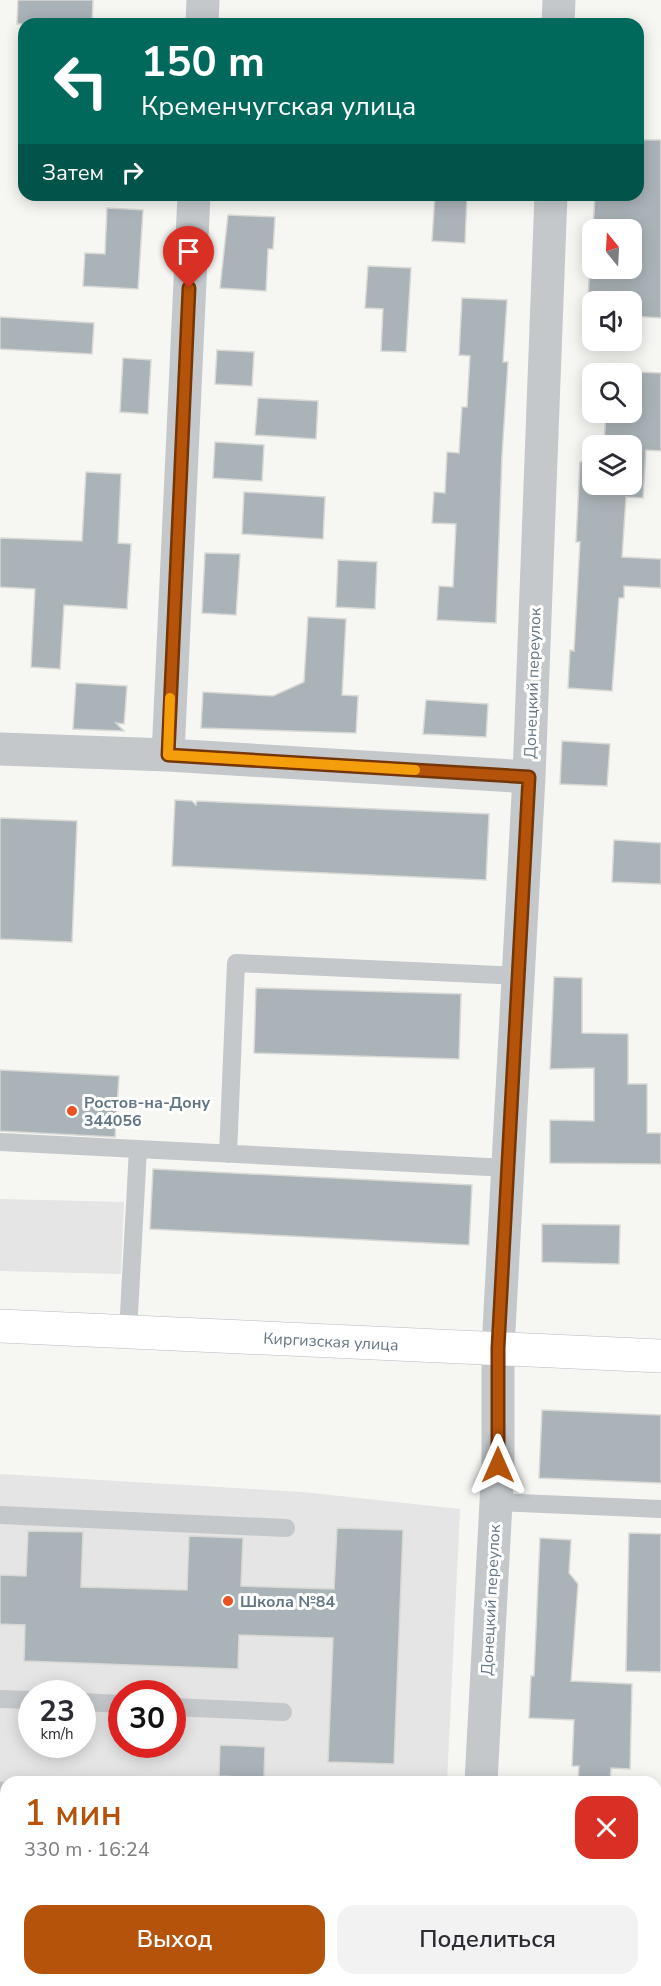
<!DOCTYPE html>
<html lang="ru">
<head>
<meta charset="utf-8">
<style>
	:root { --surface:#fff; --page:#f2f2f3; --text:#2b2b33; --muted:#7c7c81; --accent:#b45309 }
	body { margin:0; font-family:"Nunito Sans",sans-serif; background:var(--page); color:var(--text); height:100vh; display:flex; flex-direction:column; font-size:22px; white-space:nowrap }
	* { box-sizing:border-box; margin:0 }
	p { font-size:20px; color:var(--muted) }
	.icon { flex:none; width:33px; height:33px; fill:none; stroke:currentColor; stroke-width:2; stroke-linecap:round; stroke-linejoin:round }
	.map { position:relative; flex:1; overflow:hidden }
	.panel { position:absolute; left:0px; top:1776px; width:662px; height:210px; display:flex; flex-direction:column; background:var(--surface); border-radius:18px 18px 0 0; box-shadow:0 3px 15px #0003 }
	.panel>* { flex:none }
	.banner { position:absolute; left:18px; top:18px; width:626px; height:183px; border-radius:18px; box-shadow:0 3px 15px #0003; background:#00695c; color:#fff; overflow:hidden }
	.needle { width:39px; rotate:342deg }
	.tools { position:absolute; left:582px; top:219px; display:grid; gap:12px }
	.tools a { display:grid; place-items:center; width:60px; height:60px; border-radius:12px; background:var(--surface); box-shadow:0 3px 15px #0003; font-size:30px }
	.speed { position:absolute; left:18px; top:1680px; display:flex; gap:12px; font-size:30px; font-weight:700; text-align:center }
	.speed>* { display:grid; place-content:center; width:78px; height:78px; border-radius:50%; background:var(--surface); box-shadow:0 3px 15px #0003; line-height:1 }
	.speed small { font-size:15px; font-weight:400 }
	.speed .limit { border:9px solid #d22; background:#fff; color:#111 }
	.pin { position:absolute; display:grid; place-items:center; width:51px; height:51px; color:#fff; margin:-62px -26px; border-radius:50% 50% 50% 0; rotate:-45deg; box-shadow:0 0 6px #0007 }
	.pin .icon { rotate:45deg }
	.me { position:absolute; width:66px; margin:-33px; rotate:0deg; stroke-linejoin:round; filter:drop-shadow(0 0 4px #0008) }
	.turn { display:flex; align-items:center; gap:21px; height:126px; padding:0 24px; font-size:27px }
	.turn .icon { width:78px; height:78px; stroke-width:2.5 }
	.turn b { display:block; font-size:42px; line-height:51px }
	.then { display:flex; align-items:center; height:57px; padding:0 24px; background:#0003; gap:12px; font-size:22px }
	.round { display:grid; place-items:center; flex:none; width:63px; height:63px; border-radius:18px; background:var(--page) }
	.summary { display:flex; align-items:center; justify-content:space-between; height:102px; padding:0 24px }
	h1 { font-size:36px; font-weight:600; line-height:45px; color:var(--accent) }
	.button { display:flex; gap:12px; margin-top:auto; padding:12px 24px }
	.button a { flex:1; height:69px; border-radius:18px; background:var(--accent); color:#fff; font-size:24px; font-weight:600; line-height:69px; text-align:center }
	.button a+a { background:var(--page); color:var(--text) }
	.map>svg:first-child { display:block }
	.built { fill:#e4e5e4; fill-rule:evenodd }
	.building { fill:#aab3b8; stroke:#d8d8d5; stroke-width:1.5 }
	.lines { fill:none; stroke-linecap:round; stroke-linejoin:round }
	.secondary-casing { stroke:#b6bbc0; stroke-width:34 }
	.lane { stroke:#c4c8cb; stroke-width:18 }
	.street { stroke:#c4c8cb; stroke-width:33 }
	.secondary { stroke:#fff; stroke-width:33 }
	.route-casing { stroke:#753606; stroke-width:15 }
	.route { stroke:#b45309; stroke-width:10 }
	.slow { stroke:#f59e0b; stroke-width:10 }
	.poi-dot { fill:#ea521f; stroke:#fff; stroke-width:2 }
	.labels { text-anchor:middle; stroke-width:6; stroke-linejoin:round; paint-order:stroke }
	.street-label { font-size:16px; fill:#647685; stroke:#fff }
	.poi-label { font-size:16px; font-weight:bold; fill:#647685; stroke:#fff; text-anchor:start }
</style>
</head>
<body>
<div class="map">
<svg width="661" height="1986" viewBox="0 0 661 1986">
	<rect width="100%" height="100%" fill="#f6f6f3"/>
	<path class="built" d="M0 1199 124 1202 121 1274 0 1271Z
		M0 1474 303 1492 460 1509 447 1782H6V1787H0ZM32 1694H82V1744H32ZM122 1694H172V1744H122Z"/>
	<path class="building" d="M18 0H93L92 24H17Z
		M638 140H661V318L632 316V302H592V314H587L592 233V268H632V230H593L595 195H638Z
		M435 195H467L465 243 432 241Z
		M107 208 143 210 138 289 83 286 85 253 105 254Z
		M228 215 275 217 273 249H268L266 291 220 288Z
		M368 266 411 268 406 352 381 351 383 309 365 308Z
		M462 298 507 300 503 362H508L502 455 496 623 437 620 439 586 453 587 456 524 432 523 434 492 445 493 447 452 459 453 462 407H467L470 356 459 355Z
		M0 317 94 323 92 354 0 349Z
		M217 350 254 352 252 386 215 384Z
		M123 358 151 360 148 414 120 412Z
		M610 371 661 373V451L646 450 643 498 626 497 622 557 661 559V588L624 586V598H619L612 691 568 688 570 650 574 651 580 542H576L580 462H592V484H632V446H604L606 412H632V374H609Z
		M258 398 318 401 316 439 255 435Z
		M215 442 264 445 262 481 213 478Z
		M86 472 121 474 118 543 131 544 127 609 64 605 60 669 31 667 35 589 0 587V538L82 541Z
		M244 492 325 497 323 539 242 534Z
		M205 553 240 554 236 615 202 613Z
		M338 560 377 562 375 609 336 607Z
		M308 617 346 619 342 695 358 696 356 733 201 728 203 692 273 696 304 682Z
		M76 683 127 686 124 724 116 723 124 731 73 729Z
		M426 700 488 704 486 737 423 734Z
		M562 741 610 744 607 786 560 784Z
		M175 800 192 801 196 805 197 801 489 814 486 880 172 866Z
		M0 818 77 821 72 942 0 939Z
		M614 840 661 843V884L612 882Z
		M554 977 582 978V1033L628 1034V1084H647V1133H661V1164L550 1163V1120L594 1121V1068L550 1069Z
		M256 988 461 994 459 1059 254 1053Z
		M0 1070 119 1076 115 1137 0 1131Z
		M153 1169 472 1185 469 1245 150 1229Z
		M542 1224 620 1225 619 1264 542 1262Z
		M542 1410 661 1415V1483L539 1478Z
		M337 1528 403 1530 394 1764 328 1762 333 1638 239 1635 238 1669 24 1661 25 1625 0 1624V1575L26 1576 28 1531 83 1532 81 1587 187 1590 189 1536 243 1538 241 1586 334 1589Z
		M629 1533 661 1534V1672L626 1671Z
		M540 1538 571 1540 569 1573 578 1584 571 1681 632 1684 630 1769 611 1768 610 1782H578L579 1766H572L574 1720 529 1718 531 1676H534Z
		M220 1745 265 1747 264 1778 219 1776Z"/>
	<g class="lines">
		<g class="secondary-casing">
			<path id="secondary" d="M0 1326 661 1356"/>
		</g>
		<path class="lane" d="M0 1142 138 1149 128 1332
			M138 1149 508 1168
			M228 1154 236 963 519 976
			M495 1502 661 1509
			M0 1515 286 1528
			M0 1699 32 1700
			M82 1702 122 1704
			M172 1707 283 1712"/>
		<path class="street" d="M202 24 203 0
			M558 24 559 0
			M0 749 168 755 529 777
			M168 755 194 195
			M481 1782 498 1465V1348L529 777 551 195
			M0 1798 6 1799
			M100 1986 101 1980
			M472 1986 473 1980"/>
		<use href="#secondary" class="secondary"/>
	</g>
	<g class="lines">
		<g class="route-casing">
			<path id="route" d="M189 288 168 755 529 777 498 1348V1465"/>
		</g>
		<use href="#route" class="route"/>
		<path class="slow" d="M170 698 168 755 415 770"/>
	</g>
	<g class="poi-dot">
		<circle cx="72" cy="1111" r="6"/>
		<circle cx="228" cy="1601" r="6"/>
	</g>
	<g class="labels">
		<g class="street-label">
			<text transform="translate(532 683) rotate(-88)" y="6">Донецкий переулок</text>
			<text transform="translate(331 1341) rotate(3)" y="6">Киргизская улица</text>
			<text transform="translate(490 1600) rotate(-87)" y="6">Донецкий переулок</text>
		</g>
		<g class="poi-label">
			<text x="84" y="1108">Ростов-на-Дону<tspan x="84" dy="18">344056</tspan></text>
			<text x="240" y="1607">Школа №84</text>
		</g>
	</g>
</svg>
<div class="tools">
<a><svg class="needle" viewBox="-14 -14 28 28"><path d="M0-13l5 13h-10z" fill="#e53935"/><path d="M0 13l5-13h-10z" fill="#7c7c81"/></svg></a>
<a><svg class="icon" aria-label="sound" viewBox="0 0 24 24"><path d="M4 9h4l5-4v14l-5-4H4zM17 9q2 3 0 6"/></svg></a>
<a><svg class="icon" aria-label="search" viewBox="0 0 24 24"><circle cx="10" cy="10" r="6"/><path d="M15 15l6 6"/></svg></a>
<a><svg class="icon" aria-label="layers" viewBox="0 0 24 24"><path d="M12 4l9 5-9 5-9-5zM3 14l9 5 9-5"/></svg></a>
</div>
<div class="speed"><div>23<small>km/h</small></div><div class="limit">30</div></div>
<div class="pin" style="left:189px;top:288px;background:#d93025"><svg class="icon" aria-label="arrive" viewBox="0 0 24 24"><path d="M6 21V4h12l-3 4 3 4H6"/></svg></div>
<svg class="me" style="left:498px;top:1465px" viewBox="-20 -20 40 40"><path d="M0-17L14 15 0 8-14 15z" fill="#b45309" stroke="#fff" stroke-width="4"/></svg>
<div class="banner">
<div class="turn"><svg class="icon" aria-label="left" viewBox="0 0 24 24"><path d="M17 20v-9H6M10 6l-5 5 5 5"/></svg><div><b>150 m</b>Кременчугская улица</div></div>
<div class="then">Затем<svg class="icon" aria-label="right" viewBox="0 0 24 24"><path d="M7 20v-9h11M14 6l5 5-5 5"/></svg></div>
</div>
<section class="panel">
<div class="summary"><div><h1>1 мин</h1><p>330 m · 16:24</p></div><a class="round" style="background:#d93025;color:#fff"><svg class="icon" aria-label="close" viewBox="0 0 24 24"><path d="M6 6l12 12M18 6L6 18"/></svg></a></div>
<div class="button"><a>Выход</a><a>Поделиться</a></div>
</section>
</div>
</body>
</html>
